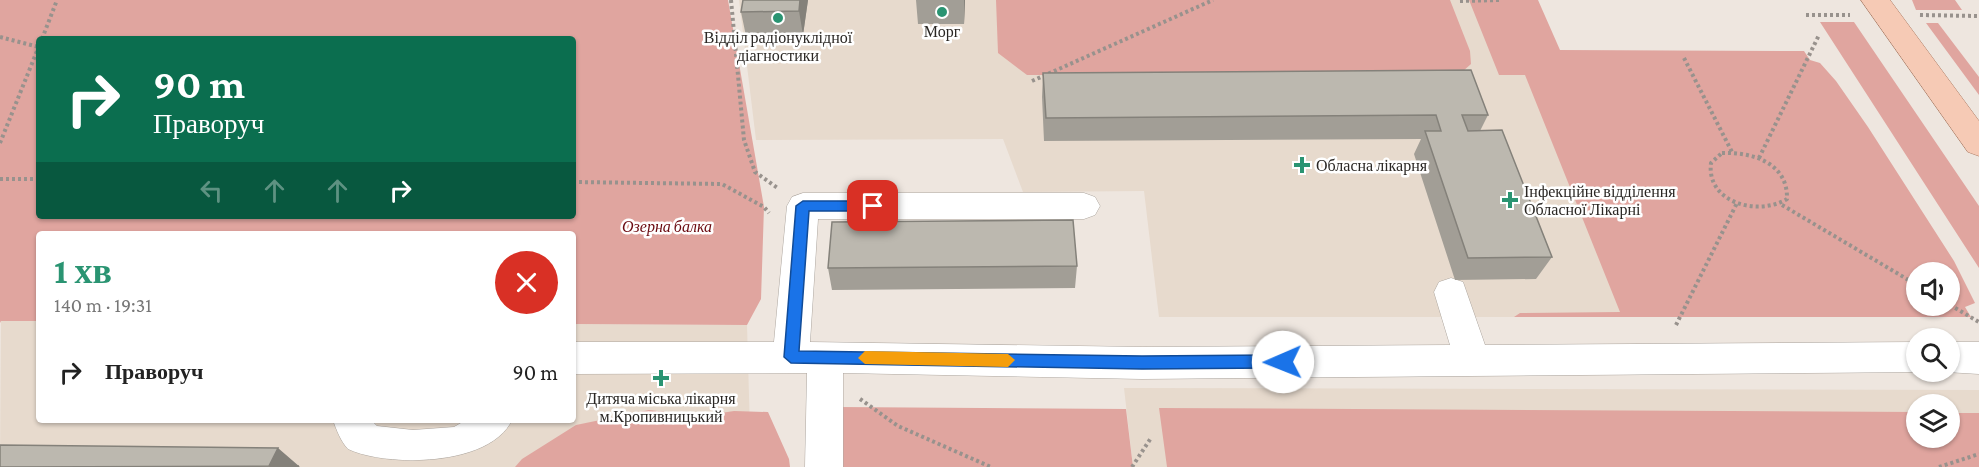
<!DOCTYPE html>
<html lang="uk">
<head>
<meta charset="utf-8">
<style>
	:root { --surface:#fff; --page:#f6f6f6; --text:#222; --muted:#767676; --accent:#2a9472 }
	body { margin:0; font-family:"Crimson Pro",serif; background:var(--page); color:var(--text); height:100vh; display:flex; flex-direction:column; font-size:22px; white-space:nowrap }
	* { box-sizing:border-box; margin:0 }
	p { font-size:20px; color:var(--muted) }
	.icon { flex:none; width:33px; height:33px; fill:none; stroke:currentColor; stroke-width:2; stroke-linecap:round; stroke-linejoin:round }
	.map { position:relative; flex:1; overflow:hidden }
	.drawer { position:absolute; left:36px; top:231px; width:540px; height:192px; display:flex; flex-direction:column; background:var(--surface); border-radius:6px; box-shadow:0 2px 4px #0004 }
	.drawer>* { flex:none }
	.hud { position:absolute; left:36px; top:36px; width:540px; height:183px; border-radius:6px; box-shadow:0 2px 4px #0004; background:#0b6e4f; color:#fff; overflow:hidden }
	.tools { position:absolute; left:1906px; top:262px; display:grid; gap:12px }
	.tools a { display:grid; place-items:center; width:54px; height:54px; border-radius:50%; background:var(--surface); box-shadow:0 2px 4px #0004; font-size:30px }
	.pin { position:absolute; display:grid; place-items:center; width:51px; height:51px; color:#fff; margin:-26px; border-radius:12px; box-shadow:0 3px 9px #0006 }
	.me { position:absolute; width:66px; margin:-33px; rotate:269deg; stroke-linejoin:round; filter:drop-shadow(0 0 4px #0008) }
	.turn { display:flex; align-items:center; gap:21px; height:126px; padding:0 18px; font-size:27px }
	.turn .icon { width:78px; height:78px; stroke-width:2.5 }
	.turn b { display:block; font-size:42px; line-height:51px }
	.lanes { display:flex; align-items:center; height:57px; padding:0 18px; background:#0003; justify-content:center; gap:30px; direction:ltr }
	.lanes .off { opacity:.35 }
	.round { display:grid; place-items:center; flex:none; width:63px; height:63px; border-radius:32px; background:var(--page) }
	.summary { display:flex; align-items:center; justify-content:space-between; height:102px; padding:0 18px }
	h1 { font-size:36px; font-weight:700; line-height:45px; color:var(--accent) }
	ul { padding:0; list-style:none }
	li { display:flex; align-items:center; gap:18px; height:78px; padding:0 18px }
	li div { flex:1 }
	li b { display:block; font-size:22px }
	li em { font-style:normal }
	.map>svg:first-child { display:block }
	.built { fill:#e7dacd; fill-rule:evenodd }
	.green { fill:#e0a59f; fill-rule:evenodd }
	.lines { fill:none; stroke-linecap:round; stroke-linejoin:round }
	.minor-casing { stroke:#ada69f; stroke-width:1 }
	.major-casing { stroke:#ab7a62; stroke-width:1 }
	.path { stroke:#98928d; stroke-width:4; stroke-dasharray:3 3; stroke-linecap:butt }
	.minor { fill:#fff; fill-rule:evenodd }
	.major { fill:#f6cab5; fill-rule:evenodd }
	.wall { fill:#a29e96 }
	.shaded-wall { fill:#84817a }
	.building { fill:#bcb8af; stroke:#84817a; stroke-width:1.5 }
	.route { fill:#1a73e8; stroke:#114b97; stroke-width:1.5 }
	.slow { fill:#f59e0b }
	.poi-dot { fill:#2a9472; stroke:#fff; stroke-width:2 }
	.labels { text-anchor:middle; stroke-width:5; stroke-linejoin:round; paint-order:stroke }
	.poi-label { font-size:16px; fill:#2a2724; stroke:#fff }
	.park-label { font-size:16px; font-style:italic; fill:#6b0a10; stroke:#fff }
</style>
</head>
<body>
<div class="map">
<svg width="1979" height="467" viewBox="0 0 1979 467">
	<rect width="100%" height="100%" fill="#eee6df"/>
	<path class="built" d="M739 0H1520L1655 317H1159L1144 191 1023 192 1003 139 756 140Z
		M1 321H39V420H573V324L747 325 751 467H0Z
		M1124 388 1979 390V467H1133ZM1917 405H1950V438H1917Z"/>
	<path class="green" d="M0 0H728L764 207 761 299 747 325 573 324V234H39V321H1L0 323ZM39 39H573V216H39Z
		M996 0H1450L1470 51 1471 64 1462 72 1446 74 1027 75 998 53Z
		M1469 0H1538L1560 50 1804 51 1810 60 1820 63 1836 81 1868 127 1954 261 1975 303 1965 307 1971 317H1514L1520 313 1620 312 1525 75H1499ZM1917 273H1950V306H1917Z
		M1912 0H1955L1962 10H1916Z
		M1820 22H1854L1979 206V268Z
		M1926 23H1938L1979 77V95Z
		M838 407 1126 409 1133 467H837Z
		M1159 408 1917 412V438H1950V413H1979V467H1167Z
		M649 410 701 416 734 411 768 412 789 459 790 467H515L522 459 576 425Z"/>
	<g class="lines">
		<g class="minor-casing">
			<path id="minor" d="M803 193H1084L1095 197 1100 206 1095 215 1084 219H818L810 342 1142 347 1450 345 1434 292 1439 282 1451 278 1463 282 1485 345 1917 342V372H1921L1142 379 843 373V467H805L807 373 573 374V342H774L787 206 792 197Z
				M1950 342H1979V374L1946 372H1950Z
				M333 420H371L377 426 413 430 454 427 466 420H512C490 467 386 467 348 449 341 442 336 429 333 420Z"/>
		</g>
		<g class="major-casing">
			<path id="major" d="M1861 0H1890L1979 121V156L1968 152Z"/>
		</g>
		<path class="path" d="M731 0 744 140 755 172 779 189
			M1460 1 1501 0
			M1806 15H1850
			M1920 15 1977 16
			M0 37 39 47
			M42 39 57 0
			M304 39H307
			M1684 58 1732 152
			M1032 81 1213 0
			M0 143 39 46
			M1722 153C1753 152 1788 163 1787 199 1757 217 1706 202 1711 163Z
			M1759 158 1819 35
			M0 179H39
			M573 182 722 184 764 207 769 213
			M1782 205 1917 285
			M1950 305 1979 322
			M1676 325 1737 203
			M860 399 898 426 991 467
			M1132 467 1151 438
			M1939 467 1979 454"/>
		<use href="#minor" class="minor"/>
		<use href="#major" class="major"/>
	</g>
	<path class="wall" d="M743 0H808L803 35 746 36 741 12Z
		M916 0H965L964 24H918Z
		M1043 73 1488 115 1480 131 1552 257 1536 279 1455 280 1414 154 1421 139 1044 141 1042 97Z
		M1077 266 1075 288 832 290 828 268Z"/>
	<path class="shaded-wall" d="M800 0H808L803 35 799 11Z
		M964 0H965L964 24Z
		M278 448 300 467H270L269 466Z"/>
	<path class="building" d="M743 0H800L799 11 741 12Z
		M1471 70 1488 115H1462L1468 131 1502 130 1552 257 1468 258 1425 131H1441L1436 115 1046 118 1043 73Z
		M1073 220 1077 266 828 268 832 222Z
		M0 445 278 448 269 466H299L0 467Z"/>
	<path class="route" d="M803 201H873L880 206 873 211H809L799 351 1142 356 1283 355 1290 362 1283 368 1142 369 791 363 784 357 796 206Z"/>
	<path class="slow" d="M865 351 1008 354 1015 360 1008 367 865 364 858 358Z"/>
	<g class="poi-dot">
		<circle cx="942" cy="12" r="6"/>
		<circle cx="778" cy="18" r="6"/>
		<path d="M1299 156h6v6h6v6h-6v6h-6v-6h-6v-6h6z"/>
		<path d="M1507 191h6v6h6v6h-6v6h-6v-6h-6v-6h6z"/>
		<path d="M658 369h6v6h6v6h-6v6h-6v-6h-6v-6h6z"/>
	</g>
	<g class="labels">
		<g class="poi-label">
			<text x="942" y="37">Морг</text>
			<text x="778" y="43">Відділ радіонуклідної<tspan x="778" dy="18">діагностики</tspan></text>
			<text x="1316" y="171" text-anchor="start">Обласна лікарня</text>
			<text x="1524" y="197" text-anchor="start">Інфекційне відділення<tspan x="1524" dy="18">Обласної Лікарні</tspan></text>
			<text x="661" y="404">Дитяча міська лікарня<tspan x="661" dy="18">м.Кропивницький</tspan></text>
		</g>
		<g class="park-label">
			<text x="667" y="232">Озерна балка</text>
		</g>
	</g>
</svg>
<div class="tools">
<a><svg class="icon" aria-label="sound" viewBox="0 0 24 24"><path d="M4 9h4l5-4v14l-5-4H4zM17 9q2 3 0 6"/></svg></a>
<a><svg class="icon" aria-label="search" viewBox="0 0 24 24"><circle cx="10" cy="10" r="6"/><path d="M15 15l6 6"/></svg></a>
<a><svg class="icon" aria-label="layers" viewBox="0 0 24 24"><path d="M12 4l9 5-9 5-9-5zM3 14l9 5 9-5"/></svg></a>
</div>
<div class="pin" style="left:873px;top:206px;background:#d93025"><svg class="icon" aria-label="arrive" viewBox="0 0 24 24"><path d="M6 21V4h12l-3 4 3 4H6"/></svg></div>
<svg class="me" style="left:1283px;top:362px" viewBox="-20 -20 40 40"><circle r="19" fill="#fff"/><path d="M0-13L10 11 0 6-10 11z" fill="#1a73e8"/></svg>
<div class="hud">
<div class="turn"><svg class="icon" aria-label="right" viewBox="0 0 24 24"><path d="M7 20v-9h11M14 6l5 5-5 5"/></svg><div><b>90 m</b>Праворуч</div></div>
<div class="lanes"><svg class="icon off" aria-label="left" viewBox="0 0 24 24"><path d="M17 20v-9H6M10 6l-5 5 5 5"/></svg><svg class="icon off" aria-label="ahead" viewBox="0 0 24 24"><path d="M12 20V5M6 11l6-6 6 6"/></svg><svg class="icon off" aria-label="ahead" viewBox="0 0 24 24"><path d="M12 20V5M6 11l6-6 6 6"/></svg><svg class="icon" aria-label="right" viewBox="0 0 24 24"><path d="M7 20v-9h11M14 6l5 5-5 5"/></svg></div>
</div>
<section class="drawer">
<div class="summary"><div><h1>1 хв</h1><p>140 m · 19:31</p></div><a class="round" style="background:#d93025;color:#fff"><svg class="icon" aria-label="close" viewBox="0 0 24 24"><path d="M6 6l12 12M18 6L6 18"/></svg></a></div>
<ul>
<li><svg class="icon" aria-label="right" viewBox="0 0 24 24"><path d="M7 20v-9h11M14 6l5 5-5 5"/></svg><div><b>Праворуч</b></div><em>90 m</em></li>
</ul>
</section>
</div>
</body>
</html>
